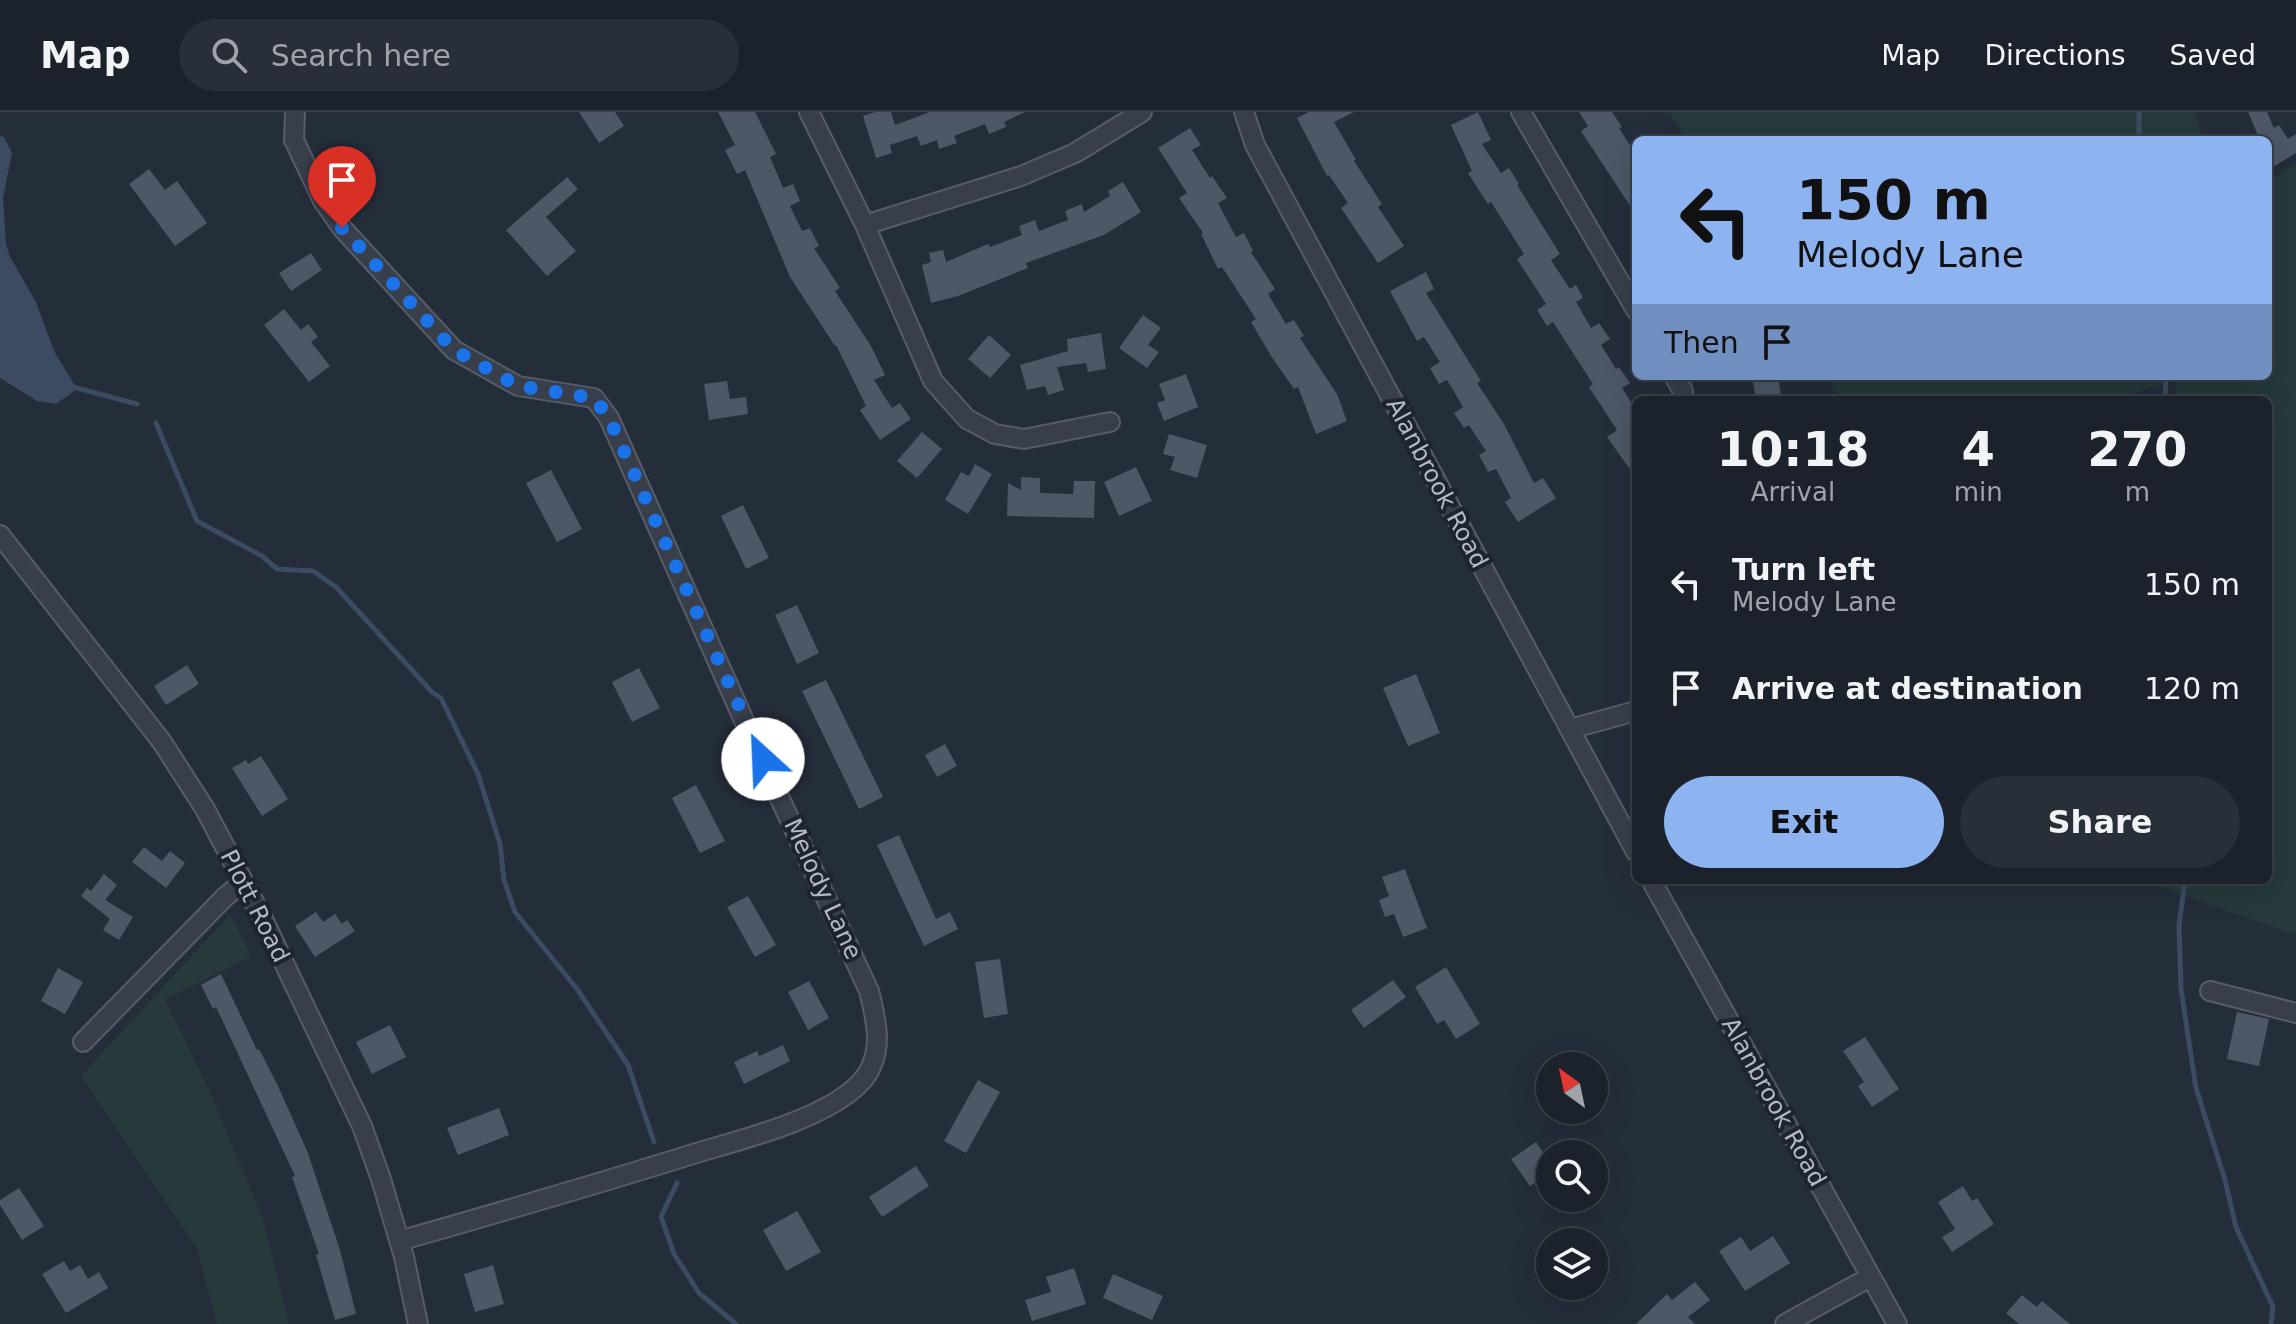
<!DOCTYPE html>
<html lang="en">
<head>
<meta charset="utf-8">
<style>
	:root { --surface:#1b222c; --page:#282f38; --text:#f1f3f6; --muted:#a0a4a9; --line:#393f48; --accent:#8eb3f1 }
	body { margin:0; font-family:"DejaVu Sans",sans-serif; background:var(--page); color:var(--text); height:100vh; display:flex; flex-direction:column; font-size:30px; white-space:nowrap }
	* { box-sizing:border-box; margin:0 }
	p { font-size:26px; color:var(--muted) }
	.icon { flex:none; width:44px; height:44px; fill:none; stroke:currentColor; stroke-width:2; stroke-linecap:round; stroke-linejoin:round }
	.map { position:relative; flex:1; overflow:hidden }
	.details { position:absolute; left:1632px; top:284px; width:640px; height:488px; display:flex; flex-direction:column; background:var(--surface); border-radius:12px; box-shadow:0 8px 32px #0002,0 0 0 2px var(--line) }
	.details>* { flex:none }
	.guide { position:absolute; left:1632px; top:24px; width:640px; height:244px; border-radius:12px; box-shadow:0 8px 32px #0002,0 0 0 2px var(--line); background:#8eb3f1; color:#111; overflow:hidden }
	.needle { width:52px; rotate:327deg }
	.fabs { position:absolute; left:1536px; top:940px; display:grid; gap:16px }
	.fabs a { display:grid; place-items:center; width:72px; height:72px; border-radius:50%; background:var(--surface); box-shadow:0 8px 32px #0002,0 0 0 2px var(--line); font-size:40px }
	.pin { position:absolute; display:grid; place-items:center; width:68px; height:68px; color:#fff; margin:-82px -34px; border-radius:50% 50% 50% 0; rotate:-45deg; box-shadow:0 0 8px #0007 }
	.pin .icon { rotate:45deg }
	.me { position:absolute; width:88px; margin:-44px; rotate:335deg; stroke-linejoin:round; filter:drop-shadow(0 0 6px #0008) }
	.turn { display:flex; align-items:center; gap:28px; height:168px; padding:0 32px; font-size:36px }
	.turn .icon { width:104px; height:104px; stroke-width:2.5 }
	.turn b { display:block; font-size:56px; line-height:68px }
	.then { display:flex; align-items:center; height:76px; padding:0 32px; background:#0003; gap:16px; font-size:30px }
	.eta { display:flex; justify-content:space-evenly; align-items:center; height:136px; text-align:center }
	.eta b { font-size:48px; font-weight:800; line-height:56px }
	.action { display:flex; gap:16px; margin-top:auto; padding:16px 32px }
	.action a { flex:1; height:92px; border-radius:48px; background:var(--accent); color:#111; font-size:32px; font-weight:800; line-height:92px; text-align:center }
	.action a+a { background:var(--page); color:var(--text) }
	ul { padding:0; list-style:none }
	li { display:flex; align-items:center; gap:24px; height:104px; padding:0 32px }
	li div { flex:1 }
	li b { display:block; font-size:30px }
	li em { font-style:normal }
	header { display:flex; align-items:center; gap:48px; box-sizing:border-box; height:112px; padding:0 40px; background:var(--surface); border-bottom:2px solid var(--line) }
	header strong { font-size:38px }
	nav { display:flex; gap:44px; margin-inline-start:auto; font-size:28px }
	.search { width:560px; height:72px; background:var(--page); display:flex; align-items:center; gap:20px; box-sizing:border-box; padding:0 28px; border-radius:44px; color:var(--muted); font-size:30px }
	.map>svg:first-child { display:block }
	.green { fill:#26393b }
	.water { fill:#3b4b62 }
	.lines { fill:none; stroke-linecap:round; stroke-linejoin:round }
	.stream { stroke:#3b4b62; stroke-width:5 }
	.building { fill:#4d5765 }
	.minor-casing { stroke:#565d68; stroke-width:22 }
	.minor { stroke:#383f4b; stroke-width:18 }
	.route { stroke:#1a73e8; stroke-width:14; stroke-dasharray:0 25.2 }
	.labels { text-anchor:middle; stroke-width:8; stroke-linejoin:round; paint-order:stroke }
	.street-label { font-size:24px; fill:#b3bac6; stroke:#1d242f }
</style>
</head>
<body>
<header>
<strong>Map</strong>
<div class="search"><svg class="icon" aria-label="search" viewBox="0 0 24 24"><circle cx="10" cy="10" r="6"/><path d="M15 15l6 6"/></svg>Search here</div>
<nav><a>Map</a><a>Directions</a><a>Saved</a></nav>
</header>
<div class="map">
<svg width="2296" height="1212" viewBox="0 0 2296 1212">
	<rect width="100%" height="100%" fill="#242d3a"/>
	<path class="green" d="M1669 0H2195L2204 28H1686Z
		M2296 51V823L2160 775V768H2268V288H2176V268L2114 288H1841L1827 264H2268V68Z
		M230 802 251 844 165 888 207 973 262 1104 289 1212H217L197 1137 81 964Z"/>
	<path class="water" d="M0 24 4 25 12 41 3 86 6 132 10 145 36 190 54 239 77 277 56 292 37 289 0 266Z"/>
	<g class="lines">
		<path class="stream" d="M2139 0V28
			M73 275 137 292
			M2165 288 2166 264
			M156 311 197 409 262 444 277 457 313 459 336 475 432 580 441 586 478 662 500 732 504 768 515 800 577 877 628 953 654 1030
			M2185 768 2179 814 2181 877 2196 976 2225 1068 2236 1115 2273 1195 2271 1212
			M677 1071 661 1105 674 1142 699 1181 736 1212"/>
	</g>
	<path class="building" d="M579 0H615L624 14 599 31Z
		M718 0H755L776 42 770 45 783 76 793 72 800 89 790 94 802 119 810 116 819 134 814 136 840 176 835 179 871 234 885 263 874 268 892 296 900 291 911 307 880 328 860 298 866 294 836 233 835 234 790 165 745 58 737 62 725 38 735 33Z
		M875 0H891L895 13 930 0H1025L1004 10 1006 15 989 22 985 12 954 24 957 31 939 37 937 28 921 34 917 24 890 33 892 41 876 46 863 4Z
		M1309 0H1354L1334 10 1356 48 1354 49 1382 92 1378 95 1404 134 1378 151 1341 96 1348 91 1329 63 1327 64 1297 6Z
		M1478 0 1491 28 1482 32 1501 61 1509 56 1519 72 1517 73 1560 142 1551 148 1570 177 1576 173 1583 186 1576 190 1591 216 1599 211 1610 227 1601 233 1616 257 1619 255 1630 271 1622 276 1636 298V366L1607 325 1617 318 1589 275 1593 272 1553 210 1547 214 1537 198 1546 192 1517 147 1524 142 1491 90 1488 92 1468 61 1472 59 1451 13Z
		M1579 0H1612L1622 15 1619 16 1636 43V103L1581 19 1588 14Z
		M2248 0H2267L2274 16 2279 13 2288 27 2296 22V41L2268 58V28H2260Z
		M1190 16 1201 33 1192 38 1210 66 1212 64 1227 86 1218 91 1236 125 1244 121 1253 139 1251 140 1275 177 1268 182 1286 212 1294 208 1304 224 1300 226 1337 282 1347 309 1316 322 1298 275 1294 277 1271 244 1251 210 1256 207 1222 155 1218 157 1201 122 1203 121 1179 86 1187 81 1158 36Z
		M149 57 165 78 177 69 207 111 175 134 129 72Z
		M567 65 578 77 546 105 576 139 547 164 506 118Z
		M1123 70 1141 100 1104 123 1026 151 1028 156 958 184 931 191 922 153 931 150 929 141 943 138 946 150 988 132 990 135 1022 123 1019 114 1035 108 1039 119 1068 108 1065 99 1082 92 1084 100 1110 84 1108 79Z
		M311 141 322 158 291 179 279 161Z
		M1426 160 1434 177 1426 181 1481 269 1477 271 1504 312 1534 371 1543 366 1556 386 1518 410 1505 390 1511 386 1496 357 1488 360 1479 343 1486 339 1469 313 1464 316 1454 301 1463 295 1447 268 1439 272 1430 256 1440 250 1424 225 1417 229 1390 179Z
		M284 197 301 218 308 212 318 225 311 230 330 254 309 270 264 213Z
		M1143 203 1161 216 1148 233 1159 240 1147 256 1119 236Z
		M1101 221 1106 257 1088 260 1086 251 1057 255 1064 278 1048 283 1045 274 1027 278 1020 253 1068 239 1067 227Z
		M989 223 1011 243 990 266 968 247Z
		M1186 262 1198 295 1164 309 1157 291 1165 288 1159 272Z
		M1752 264H1778L1781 284 1756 288Z
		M727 269 730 287 746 285 748 302 709 308 704 272Z
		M922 320 942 337 917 366 897 349Z
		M1169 322 1207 333 1197 366 1170 358 1175 345 1163 342Z
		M975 352 992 362 968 402 945 388 961 360 969 364Z
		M1136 355 1152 389 1119 404 1104 370Z
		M551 358 582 417 557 430 526 371Z
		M1021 365 1040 366V381L1073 382 1074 369H1095L1094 406 1007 404 1008 371 1021 378Z
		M743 393 769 446 746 457 721 404Z
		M797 493 819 541 797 552 775 503Z
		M187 553 199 572 166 593 154 574Z
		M639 556 660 596 632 610 612 570Z
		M1416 562 1440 621 1408 634 1383 576Z
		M826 568 883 685 859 697 802 579Z
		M945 632 957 654 937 665 925 643Z
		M261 644 288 687 262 704 232 656 246 648 248 652Z
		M696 673 725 729 700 741 672 686Z
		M899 723 936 807 950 800 958 817 924 834 877 733Z
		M144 735 162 749 170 739 185 751 166 776 132 750Z
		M1405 757 1427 816 1403 825 1394 802 1385 805 1379 788 1389 784 1382 765Z
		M104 762 117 773 105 788 133 805 119 828 103 818 110 807 81 784 87 776 91 779Z
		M748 784 776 833 755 845 727 795Z
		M316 800 323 810 335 802 342 812 347 808 355 819 315 845 295 814Z
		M1000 847 1008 902 984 906 975 850Z
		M1446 855 1480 912 1456 927 1444 908 1437 912 1415 875Z
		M58 856 83 870 65 902 41 889Z
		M221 862 257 938 259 937 278 974 308 1041 340 1138 356 1202 335 1208 316 1143 319 1142 292 1065 295 1064 216 895 213 897 201 873Z
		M1393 868 1406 885 1364 916 1351 898Z
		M809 869 829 906 808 918 788 880Z
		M2237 900 2269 907 2259 954 2227 947Z
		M390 913 406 945 372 962 356 930Z
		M1865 925 1899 977 1872 995 1858 974 1864 970 1843 939Z
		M783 933 790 949 744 972 734 950 757 939 759 944Z
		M978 968 1000 980 966 1041 944 1029Z
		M499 996 509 1023 458 1043 447 1016Z
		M1536 1030 1550 1050V1061L1530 1074 1511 1047Z
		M916 1054 929 1074 882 1105 869 1085Z
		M1963 1074 1972 1089 1977 1086 1994 1112 1952 1140 1942 1125 1955 1117 1938 1090Z
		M19 1076 44 1114 22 1128 0 1093V1088Z
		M797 1099 821 1140 786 1159 763 1118Z
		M1773 1124 1790 1151 1745 1179 1719 1139 1741 1125 1750 1139Z
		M64 1149 70 1159 80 1153 88 1167 99 1160 108 1176 66 1201 42 1162Z
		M493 1153 504 1192 475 1200 464 1162Z
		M1074 1156 1086 1192 1032 1209 1025 1188 1051 1180 1046 1165Z
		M1113 1162 1163 1184 1152 1208 1103 1186Z
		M1695 1170 1710 1188 1688 1205 1695 1212H1636L1667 1182 1672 1188Z
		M2022 1183 2037 1195 2042 1189 2070 1212H2019L2006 1201Z"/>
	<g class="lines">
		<g class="minor-casing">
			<path id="minor" d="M295 0 294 28 323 89 342 116 454 238 518 274 594 286 609 306 750 622 869 879C877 910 885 945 860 971 826 1007 740 1028 693 1042 595 1073 497 1101 399 1129
				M809 0 865 113 933 269 967 307 995 322 1024 327 1110 310
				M1244 0 1255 33 1636 740
				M1521 0 1636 198
				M865 113 1021 64 1075 41 1142 0
				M1674 264 1683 279
				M0 423 162 630 205 697 262 805 362 1014 381 1067 404 1145 418 1212
				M1570 617 1636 599
				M1651 768 1897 1212
				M2210 879 2296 901
				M83 930 225 785 243 770
				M1785 1212 1870 1165"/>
		</g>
		<use href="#minor" class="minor"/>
	</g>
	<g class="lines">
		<path class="route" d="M342 116 454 238 518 274 594 286 609 306 763 647"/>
	</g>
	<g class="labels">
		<g class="street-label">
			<text transform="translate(1437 371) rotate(62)" y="8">Alanbrook Road</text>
			<text transform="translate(823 777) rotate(65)" y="8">Melody Lane</text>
			<text transform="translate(255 794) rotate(63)" y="8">Plott Road</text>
			<text transform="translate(1774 990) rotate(61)" y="8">Alanbrook Road</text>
		</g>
	</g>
</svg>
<div class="fabs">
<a><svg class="needle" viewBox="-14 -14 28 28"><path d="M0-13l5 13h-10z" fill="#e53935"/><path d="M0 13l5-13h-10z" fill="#a0a4a9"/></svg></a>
<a><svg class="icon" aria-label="search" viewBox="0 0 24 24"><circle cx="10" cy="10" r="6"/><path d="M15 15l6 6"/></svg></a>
<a><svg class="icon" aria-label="layers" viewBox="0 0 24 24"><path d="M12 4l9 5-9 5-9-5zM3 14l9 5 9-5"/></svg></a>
</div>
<div class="pin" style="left:342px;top:116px;background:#d93025"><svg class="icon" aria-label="arrive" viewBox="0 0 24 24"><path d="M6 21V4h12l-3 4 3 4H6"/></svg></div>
<svg class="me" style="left:763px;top:647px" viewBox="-20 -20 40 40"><circle r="19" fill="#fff"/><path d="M0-13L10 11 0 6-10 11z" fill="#1a73e8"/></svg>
<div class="guide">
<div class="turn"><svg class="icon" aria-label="left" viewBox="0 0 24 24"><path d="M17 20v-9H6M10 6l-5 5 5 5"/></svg><div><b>150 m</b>Melody Lane</div></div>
<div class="then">Then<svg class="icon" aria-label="arrive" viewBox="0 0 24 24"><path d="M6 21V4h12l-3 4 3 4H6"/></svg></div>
</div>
<section class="details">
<div class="eta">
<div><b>10:18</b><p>Arrival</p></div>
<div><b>4</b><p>min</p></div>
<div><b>270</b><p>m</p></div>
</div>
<ul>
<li><svg class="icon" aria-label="left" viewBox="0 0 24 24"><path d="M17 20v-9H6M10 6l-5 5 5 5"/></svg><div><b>Turn left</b><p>Melody Lane</p></div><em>150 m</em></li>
<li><svg class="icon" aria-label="arrive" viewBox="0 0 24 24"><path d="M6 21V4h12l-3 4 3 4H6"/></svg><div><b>Arrive at destination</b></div><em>120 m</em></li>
</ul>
<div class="action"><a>Exit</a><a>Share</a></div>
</section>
</div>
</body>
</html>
